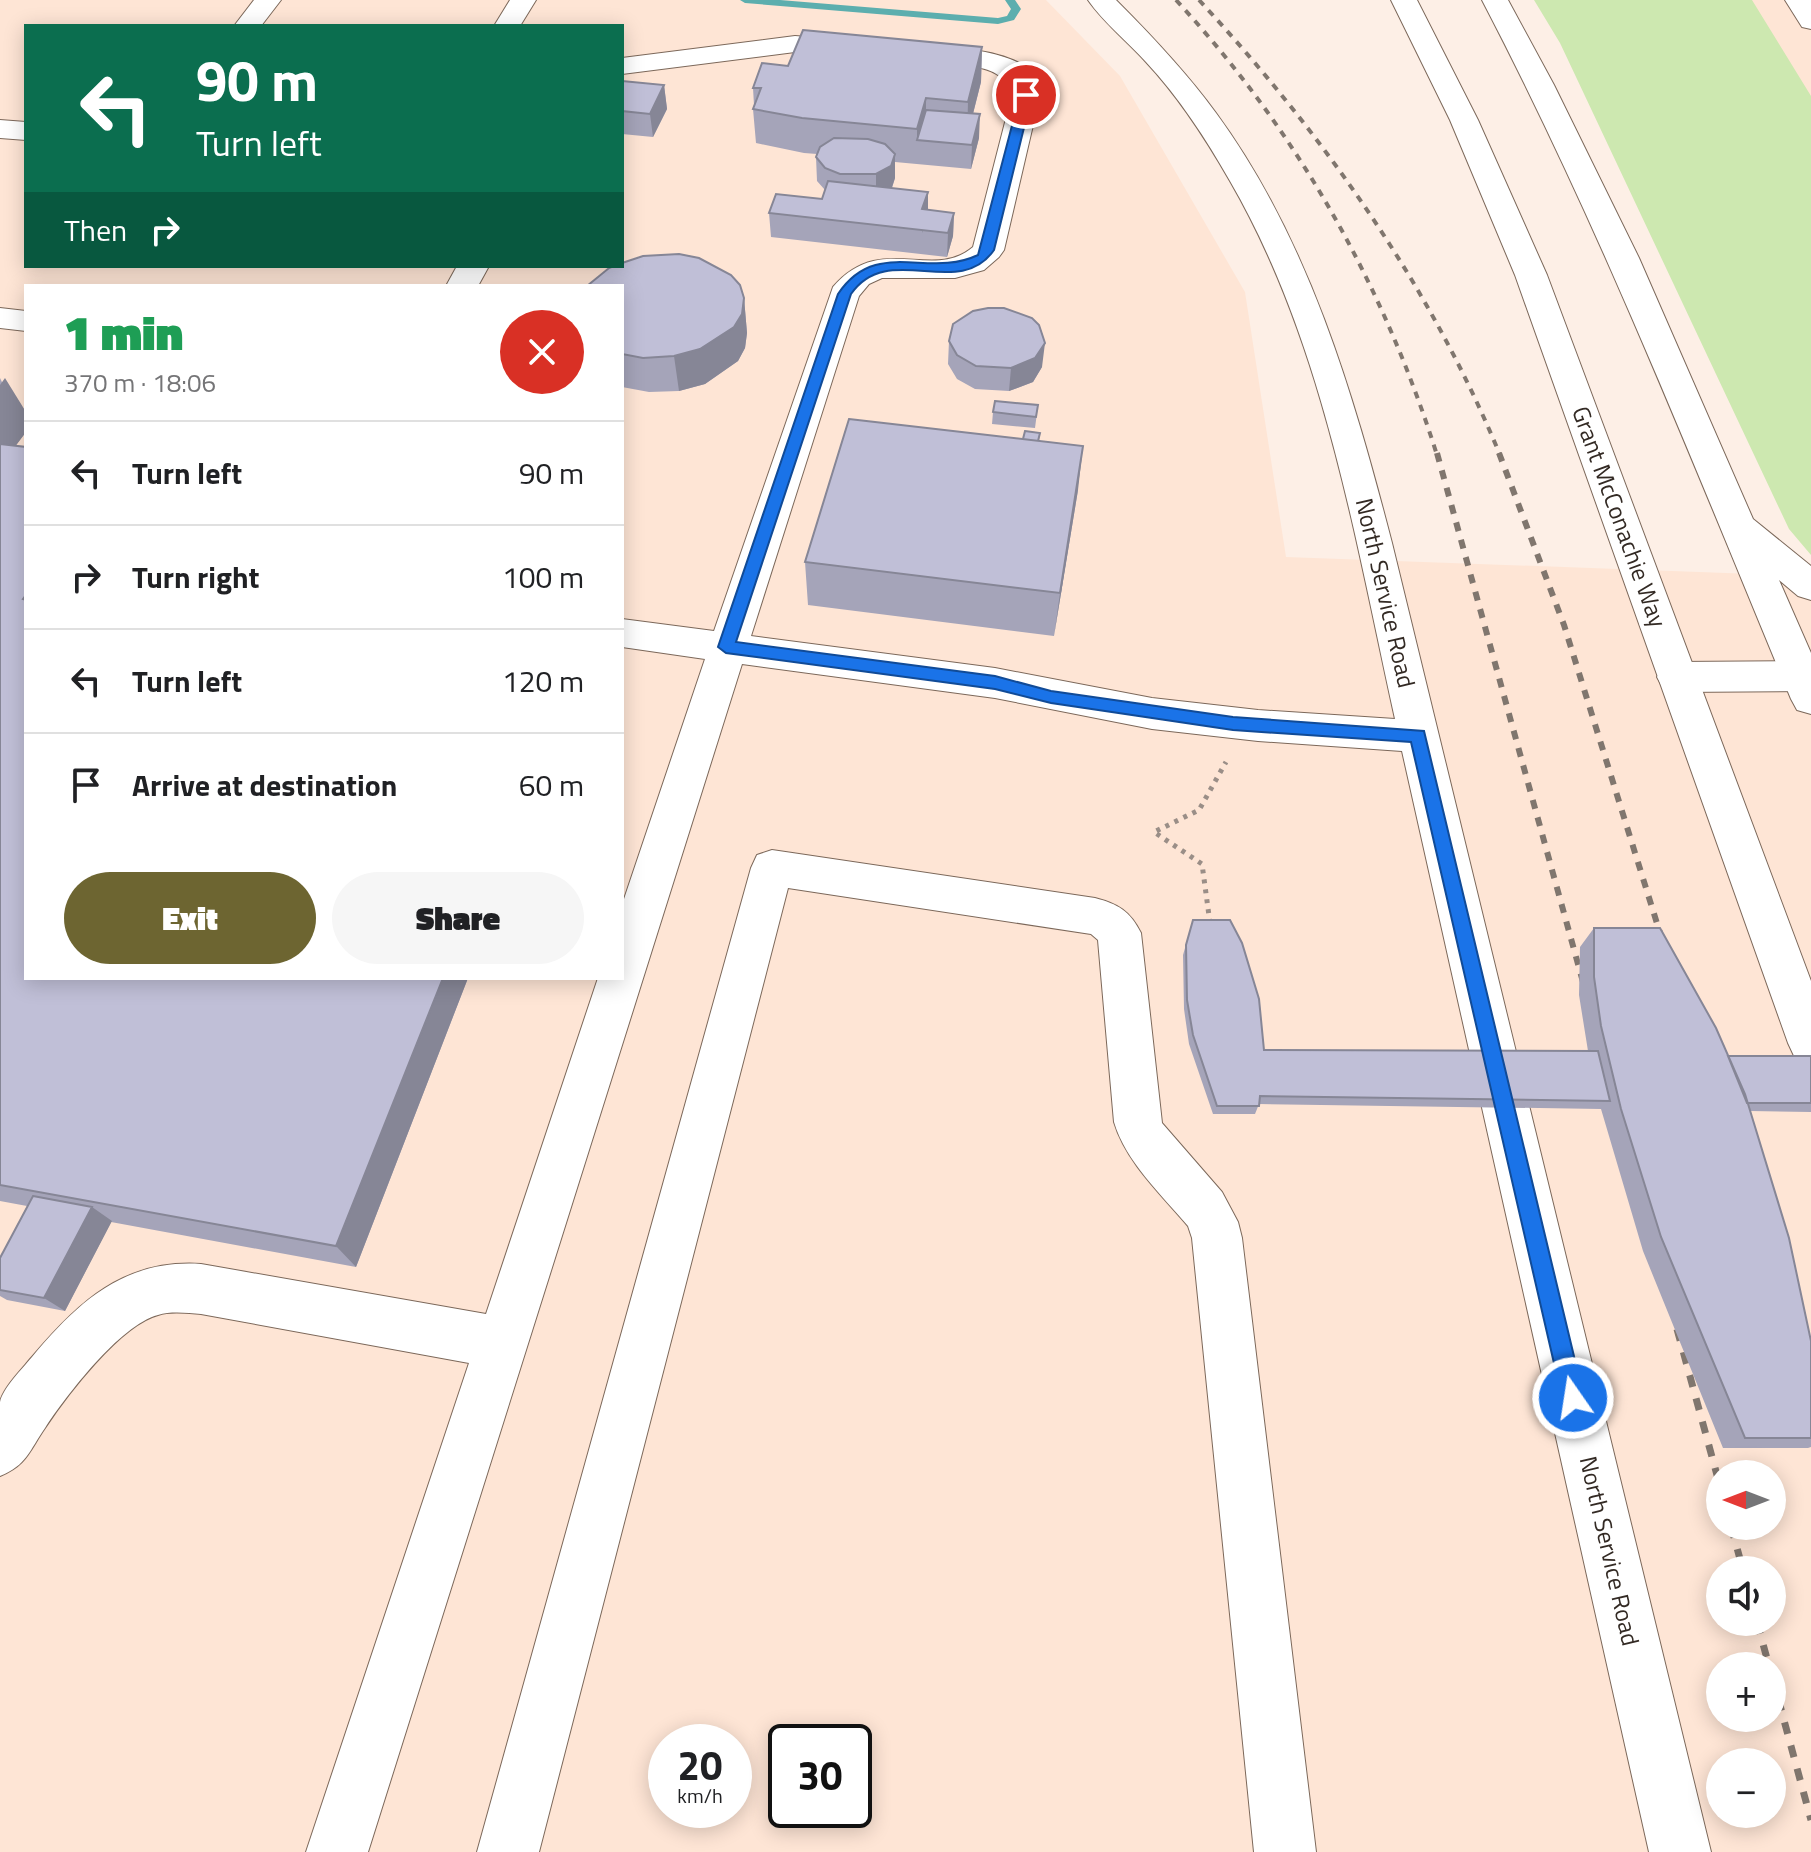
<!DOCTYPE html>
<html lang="en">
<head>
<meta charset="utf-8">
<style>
	:root { --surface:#fff; --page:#f6f6f6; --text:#202124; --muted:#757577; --line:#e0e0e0; --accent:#6d6531 }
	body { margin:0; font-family:"Titillium Web",sans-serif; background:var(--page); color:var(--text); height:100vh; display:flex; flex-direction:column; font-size:30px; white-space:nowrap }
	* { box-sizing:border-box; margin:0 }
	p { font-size:26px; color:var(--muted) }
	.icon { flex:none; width:44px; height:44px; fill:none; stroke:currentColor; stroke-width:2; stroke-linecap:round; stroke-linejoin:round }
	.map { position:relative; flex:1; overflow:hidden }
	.sheet { position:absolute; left:24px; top:284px; width:600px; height:696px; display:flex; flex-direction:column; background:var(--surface); border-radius:0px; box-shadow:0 4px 20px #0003 }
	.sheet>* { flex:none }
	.banner { position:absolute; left:24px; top:24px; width:600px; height:244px; border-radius:0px; box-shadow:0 4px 20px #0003; background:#0b6e4f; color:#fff; overflow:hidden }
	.needle { width:52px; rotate:270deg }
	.buttons { position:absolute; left:1706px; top:1460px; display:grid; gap:16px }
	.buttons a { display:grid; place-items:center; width:80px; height:80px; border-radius:50%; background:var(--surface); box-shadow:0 4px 20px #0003; font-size:40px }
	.speed { position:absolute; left:648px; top:1724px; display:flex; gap:16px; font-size:40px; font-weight:700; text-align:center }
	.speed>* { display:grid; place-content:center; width:104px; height:104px; border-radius:50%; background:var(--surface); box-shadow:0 4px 20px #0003; line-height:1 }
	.speed small { font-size:20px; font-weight:400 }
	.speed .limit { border:4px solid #111; border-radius:12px; background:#fff; color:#111 }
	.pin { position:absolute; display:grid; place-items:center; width:68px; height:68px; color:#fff; margin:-34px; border:4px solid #fff; border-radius:50%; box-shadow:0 2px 8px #0007 }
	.me { position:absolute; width:88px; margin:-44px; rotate:347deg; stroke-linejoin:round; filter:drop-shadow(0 0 6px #0008) }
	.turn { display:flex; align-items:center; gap:28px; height:168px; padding:0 40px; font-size:36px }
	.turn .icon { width:104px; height:104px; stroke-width:2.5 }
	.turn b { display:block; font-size:56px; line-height:68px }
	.then { display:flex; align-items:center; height:76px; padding:0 40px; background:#0003; gap:16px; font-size:30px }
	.round { display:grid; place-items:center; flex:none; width:84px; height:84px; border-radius:42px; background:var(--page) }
	.headline { display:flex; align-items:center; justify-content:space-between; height:136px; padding:0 40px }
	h1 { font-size:48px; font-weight:800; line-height:60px; color:#1e9e55 }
	.primary-button { display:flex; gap:16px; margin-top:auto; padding:16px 40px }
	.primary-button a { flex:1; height:92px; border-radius:48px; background:var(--accent); color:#fff; font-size:32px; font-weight:800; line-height:92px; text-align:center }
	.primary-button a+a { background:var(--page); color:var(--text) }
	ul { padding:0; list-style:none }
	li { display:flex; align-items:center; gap:24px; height:104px; padding:0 40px; border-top:2px solid var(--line) }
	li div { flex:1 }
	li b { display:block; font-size:30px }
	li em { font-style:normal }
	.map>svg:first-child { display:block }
	.built { fill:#fee5d5; fill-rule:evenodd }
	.green { fill:#cde8b0 }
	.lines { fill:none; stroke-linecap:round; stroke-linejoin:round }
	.stream { fill:#5caeae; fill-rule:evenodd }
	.minor-casing { stroke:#7c685a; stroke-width:2 }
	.major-casing { stroke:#7c685a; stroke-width:2 }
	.path { stroke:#9a8e87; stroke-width:5; stroke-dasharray:4 6; stroke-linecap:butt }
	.minor { fill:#fff; fill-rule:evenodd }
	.major { fill:#fff; fill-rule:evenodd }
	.rail-far2 { stroke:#80766e; stroke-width:4; stroke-dasharray:7 7; stroke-linecap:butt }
	.rail-far1 { stroke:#80766e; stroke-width:6; stroke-dasharray:9 9; stroke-linecap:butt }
	.rail { stroke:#80766e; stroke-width:7; stroke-dasharray:12 12; stroke-linecap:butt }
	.wall { fill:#a5a4b9 }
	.shaded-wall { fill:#868696 }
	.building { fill:#c0bfd7; stroke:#868696; stroke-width:2 }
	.route { fill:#1a73e8; stroke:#114b97; stroke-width:2 }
	.labels { text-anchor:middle; stroke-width:8; stroke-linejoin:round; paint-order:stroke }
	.street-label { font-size:24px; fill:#332a24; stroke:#fff }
</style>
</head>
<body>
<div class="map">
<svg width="1811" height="1852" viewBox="0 0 1811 1852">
	<rect width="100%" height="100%" fill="#fdefe6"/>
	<path class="built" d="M0 0H1046L1120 76 1245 292 1286 557 1811 576V1852H0ZM26 26H622V266H26ZM26 286H622V978H26ZM1720 1474H1772V1526H1720ZM1720 1570H1772V1622H1720ZM1720 1666H1772V1718H1720ZM666 1742H734V1810H666ZM786 1742H854V1810H786ZM1720 1762H1772V1814H1720Z
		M1686 0H1811V222Z"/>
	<path class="green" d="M1534 0H1752L1811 96V555L1789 529 1560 43Z"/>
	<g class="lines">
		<path class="stream" d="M740 0H780L998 18 1007 16 1011 9 1005 0H1015L1021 9 1014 20 998 24 745 3Z"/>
		<g class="minor-casing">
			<path id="minor" d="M254 0H281L261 26H234Z
				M510 0H536L520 26H494Z
				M1088 0H1116C1152 36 1186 72 1216 113 1309 240 1353 393 1392 543L1711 1852H1649L1402 751 1258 741 1152 729 995 698 742 664 368 1852H306L469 1363 201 1314C187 1313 171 1311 158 1315 120 1325 66 1396 45 1428 29 1451 27 1465 0 1476 0 1453 0 1425 0 1402 3 1388 22 1369 32 1357 78 1302 124 1259 201 1264L486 1314 598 978H622V905L705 659 622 647V619L714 631 833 287C881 231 932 282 973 247L1012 95C1002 55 943 69 912 61L908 55 912 49C938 43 1004 50 1025 67 1034 75 1037 84 1040 95L1004 250 999 257 984 270 955 278H882L869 284 859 296 751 636 995 668 1152 698 1258 710 1395 719C1355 539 1324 343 1230 181 1206 139 1179 97 1146 62 1127 41 1104 23 1088 0Z
				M1785 0H1811V29L1802 27Z
				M795 36 858 41 868 43 872 49 868 55 858 57 795 52 622 74V58Z
				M0 120 26 122V140L0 138Z
				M457 266H489L478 286H446Z
				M0 308 26 311V331L0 328Z
				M1811 661V691L1677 692 1663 688 1657 677 1663 666 1677 662Z
				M772 850 1095 898C1118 904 1130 911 1141 933L1162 1123 1222 1192 1238 1222 1242 1238 1316 1852H1254L1192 1238 1188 1226C1161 1194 1126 1162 1114 1122L1098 940 1091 934 788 888 539 1852H477L751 868 757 855Z"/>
		</g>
		<g class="major-casing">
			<path id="major" d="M1391 0H1417L1478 120 1547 275 1811 981V1064L1795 1058 1788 1043 1515 275 1450 120Z
				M1482 0H1508L1554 85 1639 258 1753 519 1811 566V600L1798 596 1779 580 1811 653V714L1797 710 1791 699C1693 463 1600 226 1482 0Z"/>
		</g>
		<path class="path" d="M1210 923 1202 864 1154 832 1199 810 1226 762"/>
		<use href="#minor" class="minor"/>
		<use href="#major" class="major"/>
		<path class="rail-far2" d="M1176 0C1298 132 1383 284 1437 455
			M1199 0C1323 134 1430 285 1500 455"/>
		<path class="rail-far1" d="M1437 453 1586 993
			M1499 453 1564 625 1665 949"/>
		<path class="rail" d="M1677 1329 1720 1486
			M1731 1526 1743 1570
			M1757 1622 1769 1666
			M1772 1676 1811 1820"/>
	</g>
	<path class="wall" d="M982 47 981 82 973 114 979 138 971 169 895 162V178L892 188 928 192V210L954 213 953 236 947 257 771 237 769 213 822 199 825 190 817 181 816 157 817 154 804 153 756 143 753 109 754 105 753 88 788 66Z
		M622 81 664 85 667 109 653 137 622 134Z
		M622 286 744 298 747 333 745 348 738 361 705 384 679 391 649 392 622 387Z
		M949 341 1042 367 1033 382 1009 391 975 389 957 379 948 364Z
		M0 378 26 432 15 446 26 978H468L356 1267 111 1222 65 1311 7 1300 0 1296V1258L27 1206 0 1201Z
		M1038 405 1035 428 992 424 993 412Z
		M1040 433 1039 441 1078 490 1054 636 808 605 805 562 1023 439Z
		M1193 920 1264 1050 1588 1051 1579 995 1580 947 1594 928 1728 1056H1811V1112L1750 1111 1811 1341V1447L1808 1448H1723L1643 1251 1601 1109 1259 1104 1255 1114H1213L1189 1044 1184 1009 1183 955Z"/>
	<path class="shaded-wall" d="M982 47 981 82 967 137 968 102Z
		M664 85 667 109 653 137 650 114Z
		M926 98V133L917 140V129Z
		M980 114 979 138 971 169 972 145Z
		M895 154V178L891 190 876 198V174Z
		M928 192V215L922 233V209Z
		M954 213 953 236 947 257 948 233Z
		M744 298 747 333 745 348 738 361 705 384 679 391 674 356Z
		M1045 343 1042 367 1033 382 1009 391 1011 368Z
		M5 378 26 412V432L0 467V385Z
		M1083 446 1078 490 1054 636 1060 593Z
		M443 978H468L356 1267 336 1246Z
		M92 1207 112 1221 65 1311 44 1298Z"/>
	<path class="building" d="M803 30 982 47 968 102 926 98 917 129 802 118 753 109 761 88H753L762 63 788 66Z
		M622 81 664 85 650 114 622 111Z
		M926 110 980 114 972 145 917 140Z
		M834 138 868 139 885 144 895 154 891 166 876 174H840L825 168 816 157 820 147Z
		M828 181 928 192 922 209 954 213 948 233 769 213 776 194 822 199Z
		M679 254 699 258 731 275 740 285 744 298 742 314 734 327 700 349 674 356 643 358 622 354V286H587L609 268 614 266H622V263L643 256Z
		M988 308H1004L1032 318 1039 325 1045 343 1035 358 1011 368 976 366 957 355 949 341 953 324 973 311Z
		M995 401 1038 405 1036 417 993 412Z
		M849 419 1083 446 1060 593 805 562Z
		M1025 431 1040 433 1038 441 1023 439Z
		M0 444 26 447V595L23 599 26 600V978H443L336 1246 0 1185Z
		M1193 920H1230L1242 943 1259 999 1264 1050 1598 1051 1610 1101 1260 1096 1259 1106H1217L1193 1035 1187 1000 1186 945Z
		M1594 928H1660L1716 1028 1745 1094 1789 1238 1811 1341V1438H1745L1661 1237 1621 1109 1601 1026 1594 977Z
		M1728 1056H1811V1103H1747Z
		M33 1196 92 1207 44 1298 0 1290V1258Z"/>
	<path class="route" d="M1026 91 1032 95 994 250C959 301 888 240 851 294L736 642 995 676 1051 691 1233 717 1424 731 1584 1398 1581 1406 1573 1409 1566 1406 1562 1398 1411 742 1233 730 1051 703 995 689 726 653 718 647 838 294C876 237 928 279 978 255L1020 95Z"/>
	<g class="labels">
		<g class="street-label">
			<text transform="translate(1619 517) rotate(70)" y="8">Grant McConachie Way</text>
			<text transform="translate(1385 593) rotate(77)" y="8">North Service Road</text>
			<text transform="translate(1609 1551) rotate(77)" y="8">North Service Road</text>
		</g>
	</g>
</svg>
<div class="buttons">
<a><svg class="needle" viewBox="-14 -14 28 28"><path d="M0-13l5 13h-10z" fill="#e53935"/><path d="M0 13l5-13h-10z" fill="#757577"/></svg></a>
<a><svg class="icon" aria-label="sound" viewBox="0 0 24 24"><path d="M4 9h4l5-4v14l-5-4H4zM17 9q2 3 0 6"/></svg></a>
<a>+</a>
<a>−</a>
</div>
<div class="speed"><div>20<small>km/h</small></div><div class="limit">30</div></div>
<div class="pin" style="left:1026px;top:95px;background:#d93025"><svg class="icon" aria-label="arrive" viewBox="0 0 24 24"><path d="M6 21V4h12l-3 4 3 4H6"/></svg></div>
<svg class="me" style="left:1573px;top:1398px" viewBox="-20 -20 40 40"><circle r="17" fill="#1a73e8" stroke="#fff" stroke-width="3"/><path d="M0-11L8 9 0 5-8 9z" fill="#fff"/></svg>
<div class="banner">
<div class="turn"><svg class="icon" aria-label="left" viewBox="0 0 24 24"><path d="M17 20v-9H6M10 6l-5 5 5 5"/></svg><div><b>90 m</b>Turn left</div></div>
<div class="then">Then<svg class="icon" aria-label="right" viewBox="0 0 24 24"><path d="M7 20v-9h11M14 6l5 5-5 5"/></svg></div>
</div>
<section class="sheet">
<div class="headline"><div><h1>1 min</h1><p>370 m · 18:06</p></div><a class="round" style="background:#d93025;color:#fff"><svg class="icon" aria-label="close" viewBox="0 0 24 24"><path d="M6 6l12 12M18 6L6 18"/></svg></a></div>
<ul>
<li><svg class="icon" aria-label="left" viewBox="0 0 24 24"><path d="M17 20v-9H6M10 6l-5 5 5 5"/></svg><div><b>Turn left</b></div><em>90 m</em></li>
<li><svg class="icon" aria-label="right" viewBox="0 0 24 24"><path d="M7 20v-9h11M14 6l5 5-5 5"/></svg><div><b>Turn right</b></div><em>100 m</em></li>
<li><svg class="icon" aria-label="left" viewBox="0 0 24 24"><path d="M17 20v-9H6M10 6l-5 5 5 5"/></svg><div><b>Turn left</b></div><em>120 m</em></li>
<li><svg class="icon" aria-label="arrive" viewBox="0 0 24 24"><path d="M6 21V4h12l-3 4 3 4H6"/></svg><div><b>Arrive at destination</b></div><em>60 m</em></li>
</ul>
<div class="primary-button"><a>Exit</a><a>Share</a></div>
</section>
</div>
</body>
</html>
